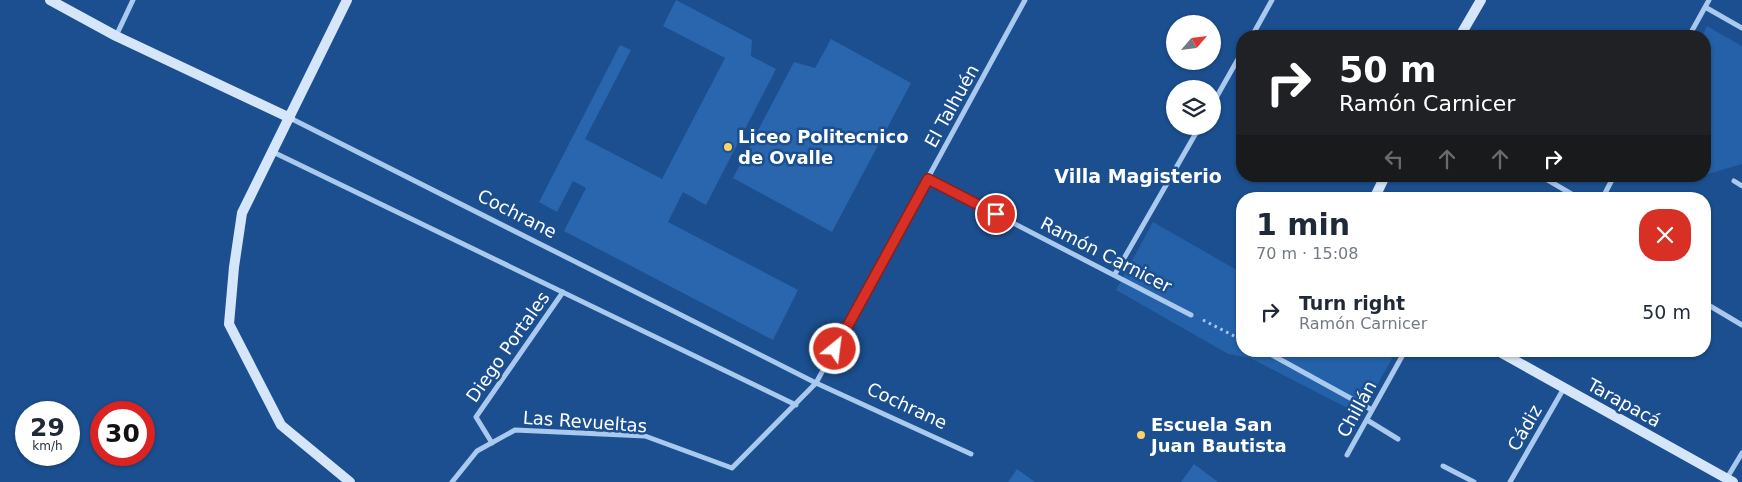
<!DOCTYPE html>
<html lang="en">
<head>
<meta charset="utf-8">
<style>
	:root { --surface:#fff; --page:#f6f6f7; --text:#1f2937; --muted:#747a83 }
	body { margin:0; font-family:"DejaVu Sans",sans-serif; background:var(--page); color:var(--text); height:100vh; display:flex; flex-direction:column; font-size:19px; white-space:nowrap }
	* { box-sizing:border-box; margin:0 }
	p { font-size:16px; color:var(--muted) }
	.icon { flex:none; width:28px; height:28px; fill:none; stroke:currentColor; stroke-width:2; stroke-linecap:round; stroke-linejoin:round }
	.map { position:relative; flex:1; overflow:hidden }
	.sheet { position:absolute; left:1236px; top:192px; width:475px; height:165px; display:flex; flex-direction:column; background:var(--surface); border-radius:20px; box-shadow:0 1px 4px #0004 }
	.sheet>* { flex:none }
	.guide { position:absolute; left:1236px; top:30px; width:475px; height:152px; border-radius:20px; box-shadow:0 1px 4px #0004; background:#202124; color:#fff; overflow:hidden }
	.needle { width:32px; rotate:62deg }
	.controls { position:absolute; left:1166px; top:15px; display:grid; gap:10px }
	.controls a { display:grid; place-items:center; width:55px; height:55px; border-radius:50%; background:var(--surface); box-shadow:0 1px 4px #0004; font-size:25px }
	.speed { position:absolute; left:15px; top:401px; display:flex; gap:10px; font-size:25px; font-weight:700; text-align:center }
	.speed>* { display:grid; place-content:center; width:65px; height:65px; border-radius:50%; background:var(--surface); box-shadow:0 1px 4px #0004; line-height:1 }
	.speed small { font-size:12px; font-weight:400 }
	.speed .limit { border:8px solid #d22; background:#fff; color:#111 }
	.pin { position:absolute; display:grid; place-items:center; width:42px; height:42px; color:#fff; margin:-21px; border:2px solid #fff; border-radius:50%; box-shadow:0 1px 5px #0007 }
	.me { position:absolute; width:55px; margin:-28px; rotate:29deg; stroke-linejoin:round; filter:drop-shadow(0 0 4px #0008) }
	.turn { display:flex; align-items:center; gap:18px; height:105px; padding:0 20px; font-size:22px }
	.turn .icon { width:65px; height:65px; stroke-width:2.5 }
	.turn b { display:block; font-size:35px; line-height:42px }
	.lanes { display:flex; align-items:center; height:48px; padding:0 20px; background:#0003; justify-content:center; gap:25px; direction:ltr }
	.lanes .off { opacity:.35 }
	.round { display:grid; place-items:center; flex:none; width:52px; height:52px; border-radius:20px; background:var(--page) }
	.summary { display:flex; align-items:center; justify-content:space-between; height:85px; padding:0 20px }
	h1 { font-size:30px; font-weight:700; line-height:38px }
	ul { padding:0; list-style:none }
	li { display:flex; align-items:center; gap:15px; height:70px; padding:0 20px }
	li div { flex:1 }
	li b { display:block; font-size:19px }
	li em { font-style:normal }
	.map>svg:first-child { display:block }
	.green { fill:#2461a8 }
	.building { fill:#2a66ad }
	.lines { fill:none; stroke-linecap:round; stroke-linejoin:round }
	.path { stroke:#a9c9ee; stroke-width:3; stroke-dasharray:2.5 4; stroke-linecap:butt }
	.street { stroke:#a9c9ee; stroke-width:5 }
	.secondary { stroke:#d6e6fa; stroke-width:10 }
	.route-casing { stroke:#8d1f18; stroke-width:12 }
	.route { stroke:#d93025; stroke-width:9 }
	.poi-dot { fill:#ffd166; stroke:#1b4f8f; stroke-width:2 }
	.labels { text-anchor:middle; stroke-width:5; stroke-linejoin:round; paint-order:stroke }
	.street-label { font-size:18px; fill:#fff; stroke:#1b4f8f }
	.poi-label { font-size:18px; font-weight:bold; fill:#fff; stroke:#1b4f8f; text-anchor:start }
	.neighbourhood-label { font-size:19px; font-weight:bold; fill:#fff; stroke:#1b4f8f }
</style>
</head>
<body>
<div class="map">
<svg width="1742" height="482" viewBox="0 0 1742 482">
	<rect width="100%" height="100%" fill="#1b4f8f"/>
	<path class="green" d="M1707 26 1742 46V164L1705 175V36H1702Z
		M1153 222 1242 273V351H1396L1361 415 1250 358 1228 354 1116 290Z"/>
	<path class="building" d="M676 0 752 40 751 56 776 69 706 205 683 192 668 222 798 290 773 340 564 231 586 188 573 181 557 212 539 202 620 45 631 50 585 139 662 179 725 58 663 26Z
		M831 39 911 83 832 232 733 178 794 62 815 68Z
		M1194 464 1218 482H1181Z
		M1017 469 1035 482H1008Z"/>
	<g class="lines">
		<path class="path" d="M1203 320 1242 340"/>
		<path class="street" d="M1705 7 1742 28
			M116 36 133 0
			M1252 36 1272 0
			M1689 36 1709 0
			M1212 105 1242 52
			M290 118 816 383 971 454
			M273 152 796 405
			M1541 176 1580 199
			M928 179 1191 315
			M1734 181 1742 186
			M1602 199 1614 176
			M1115 274 1200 126
			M1705 303 1742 325
			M1272 355 1372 410
			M1367 420 1398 439
			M492 443 476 417 563 292
			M1347 455 1405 351
			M1443 466 1474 482
			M1727 478 1742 453
			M452 482 477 451 515 430 645 436 732 468 816 383 1025 0
			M1510 482 1564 388"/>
		<path class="secondary" d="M50 0 116 36 290 118
			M347 0 242 213 234 267 229 324 281 425 350 482
			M1460 36 1481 0
			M1374 199 1385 176
			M1498 351 1733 482"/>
	</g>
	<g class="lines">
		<g class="route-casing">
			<path id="route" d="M835 349 928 179 996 214"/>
		</g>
		<use href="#route" class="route"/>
	</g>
	<g class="poi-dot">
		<circle cx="728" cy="147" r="5"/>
		<circle cx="1141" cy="435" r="5"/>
	</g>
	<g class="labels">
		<g class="street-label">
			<text transform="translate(952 106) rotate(-61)" y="6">El Talhuén</text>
			<text transform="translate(517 214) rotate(27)" y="6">Cochrane</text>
			<text transform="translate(1106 255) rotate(27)" y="6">Ramón Carnicer</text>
			<text transform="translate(508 347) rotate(-55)" y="6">Diego Portales</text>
			<text transform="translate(1624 403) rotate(29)" y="6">Tarapacá</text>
			<text transform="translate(907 406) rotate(25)" y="6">Cochrane</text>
			<text transform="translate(1357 409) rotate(-61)" y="6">Chillán</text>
			<text transform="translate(585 422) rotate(4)" y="6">Las Revueltas</text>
			<text transform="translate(1525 428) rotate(-60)" y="6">Cádiz</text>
		</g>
		<g class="poi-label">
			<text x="738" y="143">Liceo Politecnico<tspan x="738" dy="21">de Ovalle</tspan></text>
			<text x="1151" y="431">Escuela San<tspan x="1151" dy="21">Juan Bautista</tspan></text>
		</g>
		<g class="neighbourhood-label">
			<text x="1138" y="183">Villa Magisterio</text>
		</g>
	</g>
</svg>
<div class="controls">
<a><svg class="needle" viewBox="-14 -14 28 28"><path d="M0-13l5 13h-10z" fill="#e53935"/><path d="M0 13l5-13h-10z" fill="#747a83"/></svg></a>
<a><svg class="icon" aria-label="layers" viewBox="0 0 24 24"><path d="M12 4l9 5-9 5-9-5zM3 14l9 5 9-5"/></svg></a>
</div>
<div class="speed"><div>29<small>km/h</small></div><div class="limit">30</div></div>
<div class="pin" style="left:996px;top:214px;background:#d93025"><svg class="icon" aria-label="arrive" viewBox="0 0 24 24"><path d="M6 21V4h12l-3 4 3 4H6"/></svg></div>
<svg class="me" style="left:835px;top:349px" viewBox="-20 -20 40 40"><circle r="17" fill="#d93025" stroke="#fff" stroke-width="3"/><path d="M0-11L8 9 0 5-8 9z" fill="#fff"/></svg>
<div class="guide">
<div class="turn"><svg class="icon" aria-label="right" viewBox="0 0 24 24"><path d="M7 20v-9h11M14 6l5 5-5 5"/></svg><div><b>50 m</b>Ramón Carnicer</div></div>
<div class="lanes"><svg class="icon off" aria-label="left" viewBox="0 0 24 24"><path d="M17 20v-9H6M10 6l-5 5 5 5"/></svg><svg class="icon off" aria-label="ahead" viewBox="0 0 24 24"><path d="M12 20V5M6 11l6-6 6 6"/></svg><svg class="icon off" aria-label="ahead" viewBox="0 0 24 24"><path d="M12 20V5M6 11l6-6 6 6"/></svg><svg class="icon" aria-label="right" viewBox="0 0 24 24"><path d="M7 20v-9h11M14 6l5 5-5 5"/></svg></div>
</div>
<section class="sheet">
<div class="summary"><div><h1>1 min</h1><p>70 m · 15:08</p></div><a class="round" style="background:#d93025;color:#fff"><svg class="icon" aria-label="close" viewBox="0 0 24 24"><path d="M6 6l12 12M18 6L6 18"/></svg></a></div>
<ul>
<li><svg class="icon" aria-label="right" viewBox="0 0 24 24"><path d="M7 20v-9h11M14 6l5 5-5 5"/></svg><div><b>Turn right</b><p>Ramón Carnicer</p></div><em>50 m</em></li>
</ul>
</section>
</div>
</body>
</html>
